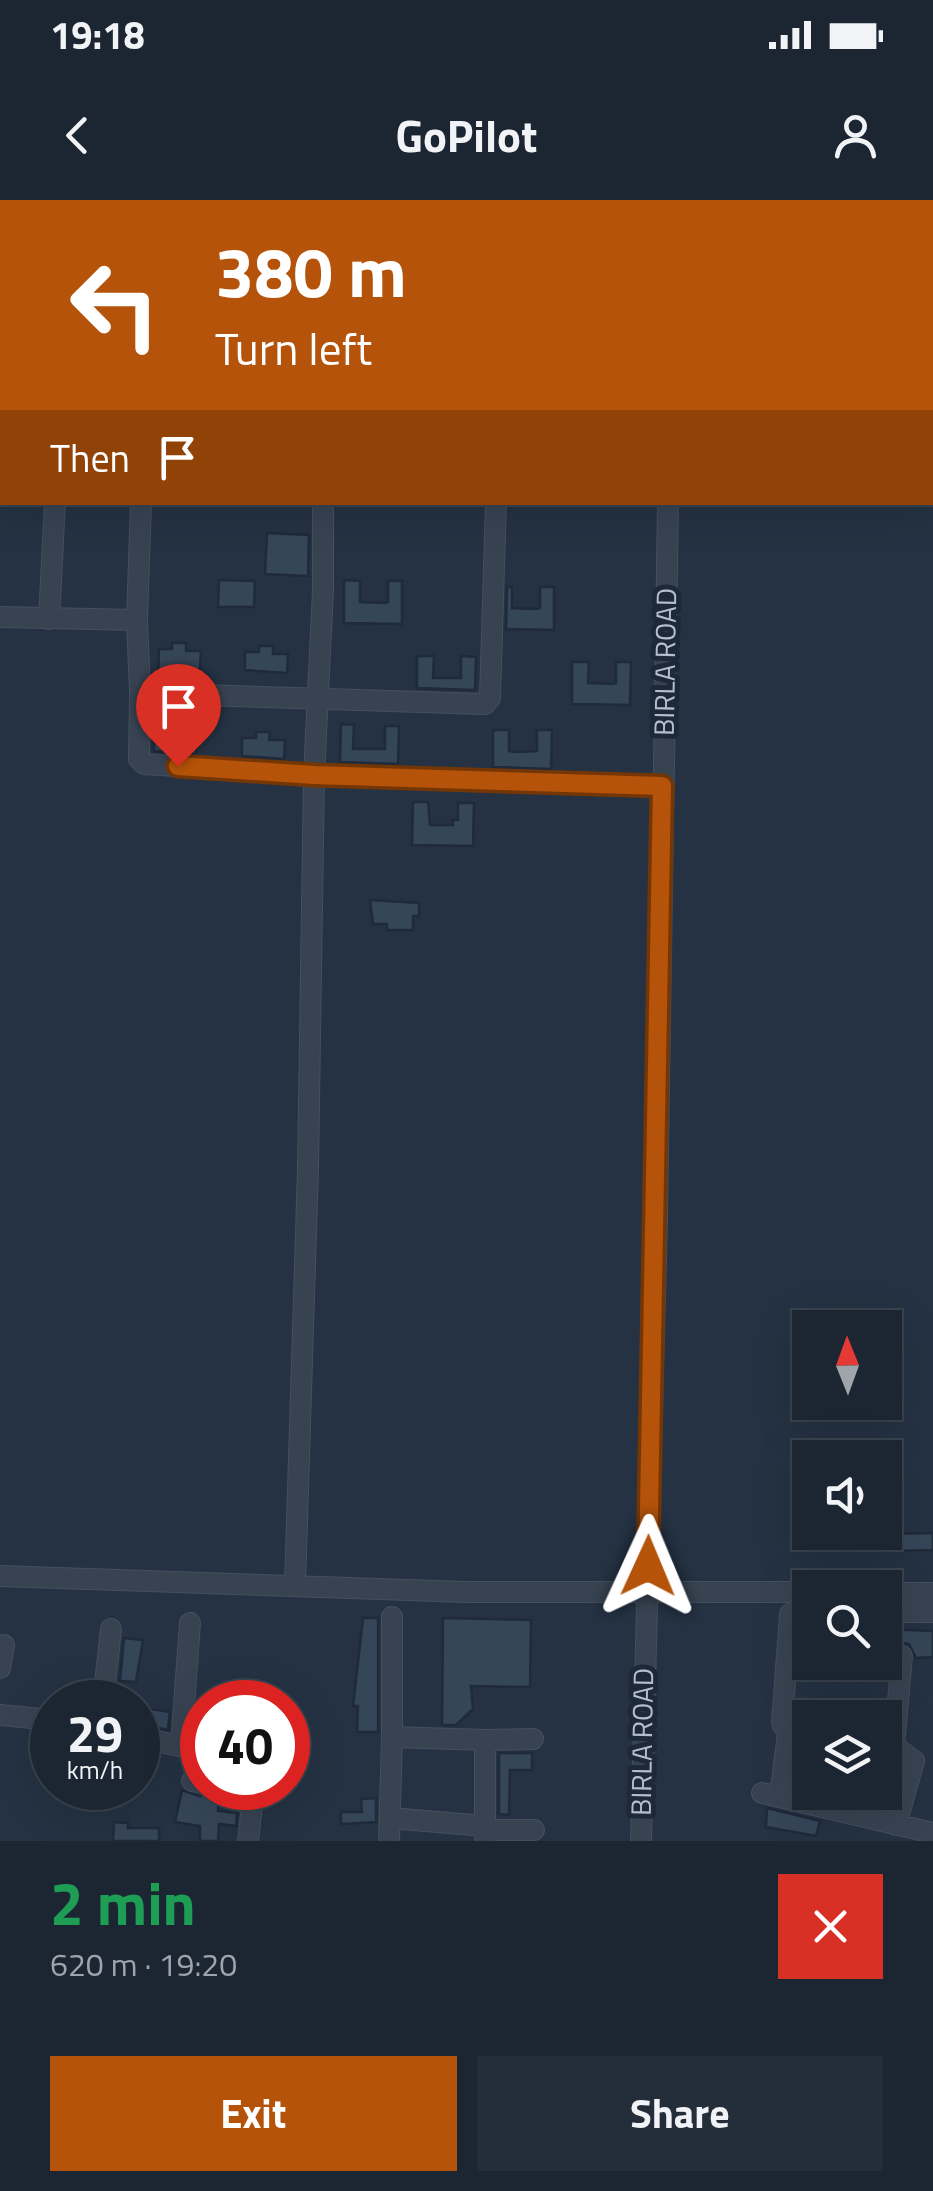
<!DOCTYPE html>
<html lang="en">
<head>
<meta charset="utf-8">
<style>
	:root { --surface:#1b2632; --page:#242e3a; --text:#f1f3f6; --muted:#a0a5ac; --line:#39434d; --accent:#b45309 }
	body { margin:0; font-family:"Titillium Web",sans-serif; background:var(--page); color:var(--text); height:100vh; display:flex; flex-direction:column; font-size:38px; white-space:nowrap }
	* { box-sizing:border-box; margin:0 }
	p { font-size:32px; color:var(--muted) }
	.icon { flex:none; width:55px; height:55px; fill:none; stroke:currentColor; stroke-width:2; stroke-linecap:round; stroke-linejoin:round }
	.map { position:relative; height:1641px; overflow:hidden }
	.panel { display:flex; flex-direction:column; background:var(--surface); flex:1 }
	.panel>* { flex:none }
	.hud { position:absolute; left:0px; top:0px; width:935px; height:305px; box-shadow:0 10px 40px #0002,0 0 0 2px var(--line); background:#b45309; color:#fff; overflow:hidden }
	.needle { width:65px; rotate:359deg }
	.fabs { position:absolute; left:792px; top:1110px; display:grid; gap:20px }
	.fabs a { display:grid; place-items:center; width:110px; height:110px; border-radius:0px; background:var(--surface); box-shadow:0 10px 40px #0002,0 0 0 2px var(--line); font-size:50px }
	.speed { position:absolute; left:30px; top:1480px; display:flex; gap:20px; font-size:50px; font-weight:700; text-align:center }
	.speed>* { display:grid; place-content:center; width:130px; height:130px; border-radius:50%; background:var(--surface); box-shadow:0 10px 40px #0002,0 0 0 2px var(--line); line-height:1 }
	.speed small { font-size:25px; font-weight:400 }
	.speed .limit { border:15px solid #d22; background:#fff; color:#111 }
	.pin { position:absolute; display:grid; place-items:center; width:85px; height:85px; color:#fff; margin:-102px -42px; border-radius:50% 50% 50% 0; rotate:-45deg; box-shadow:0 0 10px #0007 }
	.pin .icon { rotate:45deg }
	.me { position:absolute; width:110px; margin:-55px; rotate:1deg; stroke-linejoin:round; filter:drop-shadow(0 0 8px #0008) }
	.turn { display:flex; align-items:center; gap:35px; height:210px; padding:0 50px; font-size:45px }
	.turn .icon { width:130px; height:130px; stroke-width:2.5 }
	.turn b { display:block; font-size:70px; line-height:85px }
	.then { display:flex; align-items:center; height:95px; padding:0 50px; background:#0003; gap:20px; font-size:38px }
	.round { display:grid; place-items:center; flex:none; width:105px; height:105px; border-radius:0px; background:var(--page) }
	.overview { display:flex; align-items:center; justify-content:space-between; height:170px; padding:0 50px }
	h1 { font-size:60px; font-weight:700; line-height:75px; color:#1e9e55 }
	.button { display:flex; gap:20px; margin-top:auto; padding:20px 50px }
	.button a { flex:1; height:115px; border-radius:0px; background:var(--accent); color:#fff; font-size:40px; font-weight:700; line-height:115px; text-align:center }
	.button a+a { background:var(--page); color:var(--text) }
	.status { display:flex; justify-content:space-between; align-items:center; height:70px; padding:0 50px; background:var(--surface); direction:ltr }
	.status svg { height:28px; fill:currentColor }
	header { display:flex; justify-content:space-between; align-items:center; height:130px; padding:0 50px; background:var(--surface); font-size:45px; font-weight:700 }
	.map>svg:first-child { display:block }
	.water { fill:#162842 }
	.building { fill:#364659; stroke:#1f2a3a; stroke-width:2.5 }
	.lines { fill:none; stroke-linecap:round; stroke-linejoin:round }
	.minor-casing { stroke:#454f5f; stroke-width:22 }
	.minor { stroke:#384352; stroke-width:20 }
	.route-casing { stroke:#753606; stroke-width:25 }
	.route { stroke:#b45309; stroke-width:18 }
	.labels { text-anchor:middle; stroke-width:10; stroke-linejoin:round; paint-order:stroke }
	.street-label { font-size:28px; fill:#b5bfcc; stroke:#1d2838 }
</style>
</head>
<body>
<div class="status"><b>19:18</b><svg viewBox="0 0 49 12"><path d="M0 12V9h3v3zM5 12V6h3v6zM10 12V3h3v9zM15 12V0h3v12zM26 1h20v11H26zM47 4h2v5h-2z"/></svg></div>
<header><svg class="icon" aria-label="back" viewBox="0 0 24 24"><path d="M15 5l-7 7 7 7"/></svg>GoPilot<svg class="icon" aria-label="person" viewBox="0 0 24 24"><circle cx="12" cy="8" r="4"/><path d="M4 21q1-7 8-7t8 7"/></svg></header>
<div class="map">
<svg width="933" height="1641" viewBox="0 0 933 1641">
	<rect width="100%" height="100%" fill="#243243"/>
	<path class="water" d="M169 0H658L169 2Z"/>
	<path class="building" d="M267 333 309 335 308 376 265 374Z
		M219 380 255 381 254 407H218Z
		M344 380 360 381V402L384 403 388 402V381H402V424L344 423Z
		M507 387H512V408L536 409 540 408V387H554V430L506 429Z
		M172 443H186V451H201L200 470 168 467 167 480H158L159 449H172Z
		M259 446H273V454H288L287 473 245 470V452H259Z
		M417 456H434L433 478H461V456L476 457 475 490 417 488Z
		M572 462H589L588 483 613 484 616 483V462H631L630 505 572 504Z
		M341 524 354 525 353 549H385V526H399L398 564 340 562Z
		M168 528H182L181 536H196V554L154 551V534H168Z
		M493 530H509V551L514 552 537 551V530H552L551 569 493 567Z
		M256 532H270L269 540H285L284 559 242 556V538H256Z
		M413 602H428L430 625H453L452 620H458V603H474L473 646 412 645Z
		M370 700 419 703V716H413V730H387V724H373Z
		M933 1333V1350L886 1351 885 1334Z
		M363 1418H378V1532H357L358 1506H353Z
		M443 1418 531 1420 530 1487 471 1486 473 1509 456 1525H442Z
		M885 1429 933 1431V1457L916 1458 909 1444 885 1440Z
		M124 1438 143 1440 136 1482 120 1481Z
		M138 1507 170 1512 168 1530 138 1524Z
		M499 1553H532V1570H510L509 1615 499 1614Z
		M182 1590 199 1596H219L218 1611 237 1613 236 1626 219 1624 218 1641H200V1626L175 1622Z
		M376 1598V1622L341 1624V1612H362L361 1599Z
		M767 1608 820 1621 816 1636 766 1627Z
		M114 1622 128 1623V1628H159V1641H113Z"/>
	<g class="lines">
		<g class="minor-casing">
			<path id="minor" d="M153 0V2
				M677 2V0
				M0 48H2
				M932 102H933
				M0 174H2
				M141 302 137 420 140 493 485 504 490 498 496 302
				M0 417 137 420
				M49 419 55 302
				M140 493 139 559 144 564 314 575 662 586
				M0 1376 466 1392H810
				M295 1386 308 968 314 575 323 390V302
				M885 1393H933
				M885 1412H933
				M392 1417V1537L485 1540
				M0 1468 4 1445
				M103 1502 111 1429
				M0 1515 52 1520
				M138 1537 202 1551
				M181 1546 190 1423
				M192 1581 202 1583
				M230 1588 254 1592
				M762 1593 933 1633
				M780 1597 788 1533 782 1523 790 1414 810 1411
				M390 1618 485 1626
				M896 1625 914 1561 894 1546 902 1456
				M485 1630H534
				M248 1641 254 1588
				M389 1641 392 1537
				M485 1641V1540L533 1539
				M641 1641 657 1019 668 302"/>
		</g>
		<use href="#minor" class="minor"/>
	</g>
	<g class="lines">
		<g class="route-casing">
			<path id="route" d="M178 566 314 575 662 586 648 1366"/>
		</g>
		<use href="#route" class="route"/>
	</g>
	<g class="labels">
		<g class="street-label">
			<text transform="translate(665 462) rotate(-89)" y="10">BIRLA ROAD</text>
			<text transform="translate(642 1542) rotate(-89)" y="10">BIRLA ROAD</text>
		</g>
	</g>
</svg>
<div class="fabs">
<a><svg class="needle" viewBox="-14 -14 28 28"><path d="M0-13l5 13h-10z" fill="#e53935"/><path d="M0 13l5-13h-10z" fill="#a0a5ac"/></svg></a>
<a><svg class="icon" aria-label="sound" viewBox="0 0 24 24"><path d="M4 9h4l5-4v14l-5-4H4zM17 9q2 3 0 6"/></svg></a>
<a><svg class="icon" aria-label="search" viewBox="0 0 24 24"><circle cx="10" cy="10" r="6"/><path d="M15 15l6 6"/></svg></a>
<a><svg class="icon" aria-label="layers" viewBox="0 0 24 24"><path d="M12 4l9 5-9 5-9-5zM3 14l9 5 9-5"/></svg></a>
</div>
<div class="speed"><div>29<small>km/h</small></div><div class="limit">40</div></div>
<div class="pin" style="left:178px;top:566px;background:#d93025"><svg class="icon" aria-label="arrive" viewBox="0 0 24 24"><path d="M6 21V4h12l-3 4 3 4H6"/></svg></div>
<svg class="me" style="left:648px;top:1366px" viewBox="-20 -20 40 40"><path d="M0-17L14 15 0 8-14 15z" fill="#b45309" stroke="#fff" stroke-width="4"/></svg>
<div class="hud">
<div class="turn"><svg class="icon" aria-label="left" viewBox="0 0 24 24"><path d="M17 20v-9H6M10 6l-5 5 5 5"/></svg><div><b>380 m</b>Turn left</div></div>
<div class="then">Then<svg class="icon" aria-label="arrive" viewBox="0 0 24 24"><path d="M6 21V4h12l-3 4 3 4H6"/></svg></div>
</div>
</div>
<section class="panel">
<div class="overview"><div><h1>2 min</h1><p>620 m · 19:20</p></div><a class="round" style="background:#d93025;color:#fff"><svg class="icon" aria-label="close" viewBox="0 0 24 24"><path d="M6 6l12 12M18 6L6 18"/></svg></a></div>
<div class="button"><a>Exit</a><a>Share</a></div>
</section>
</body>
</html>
